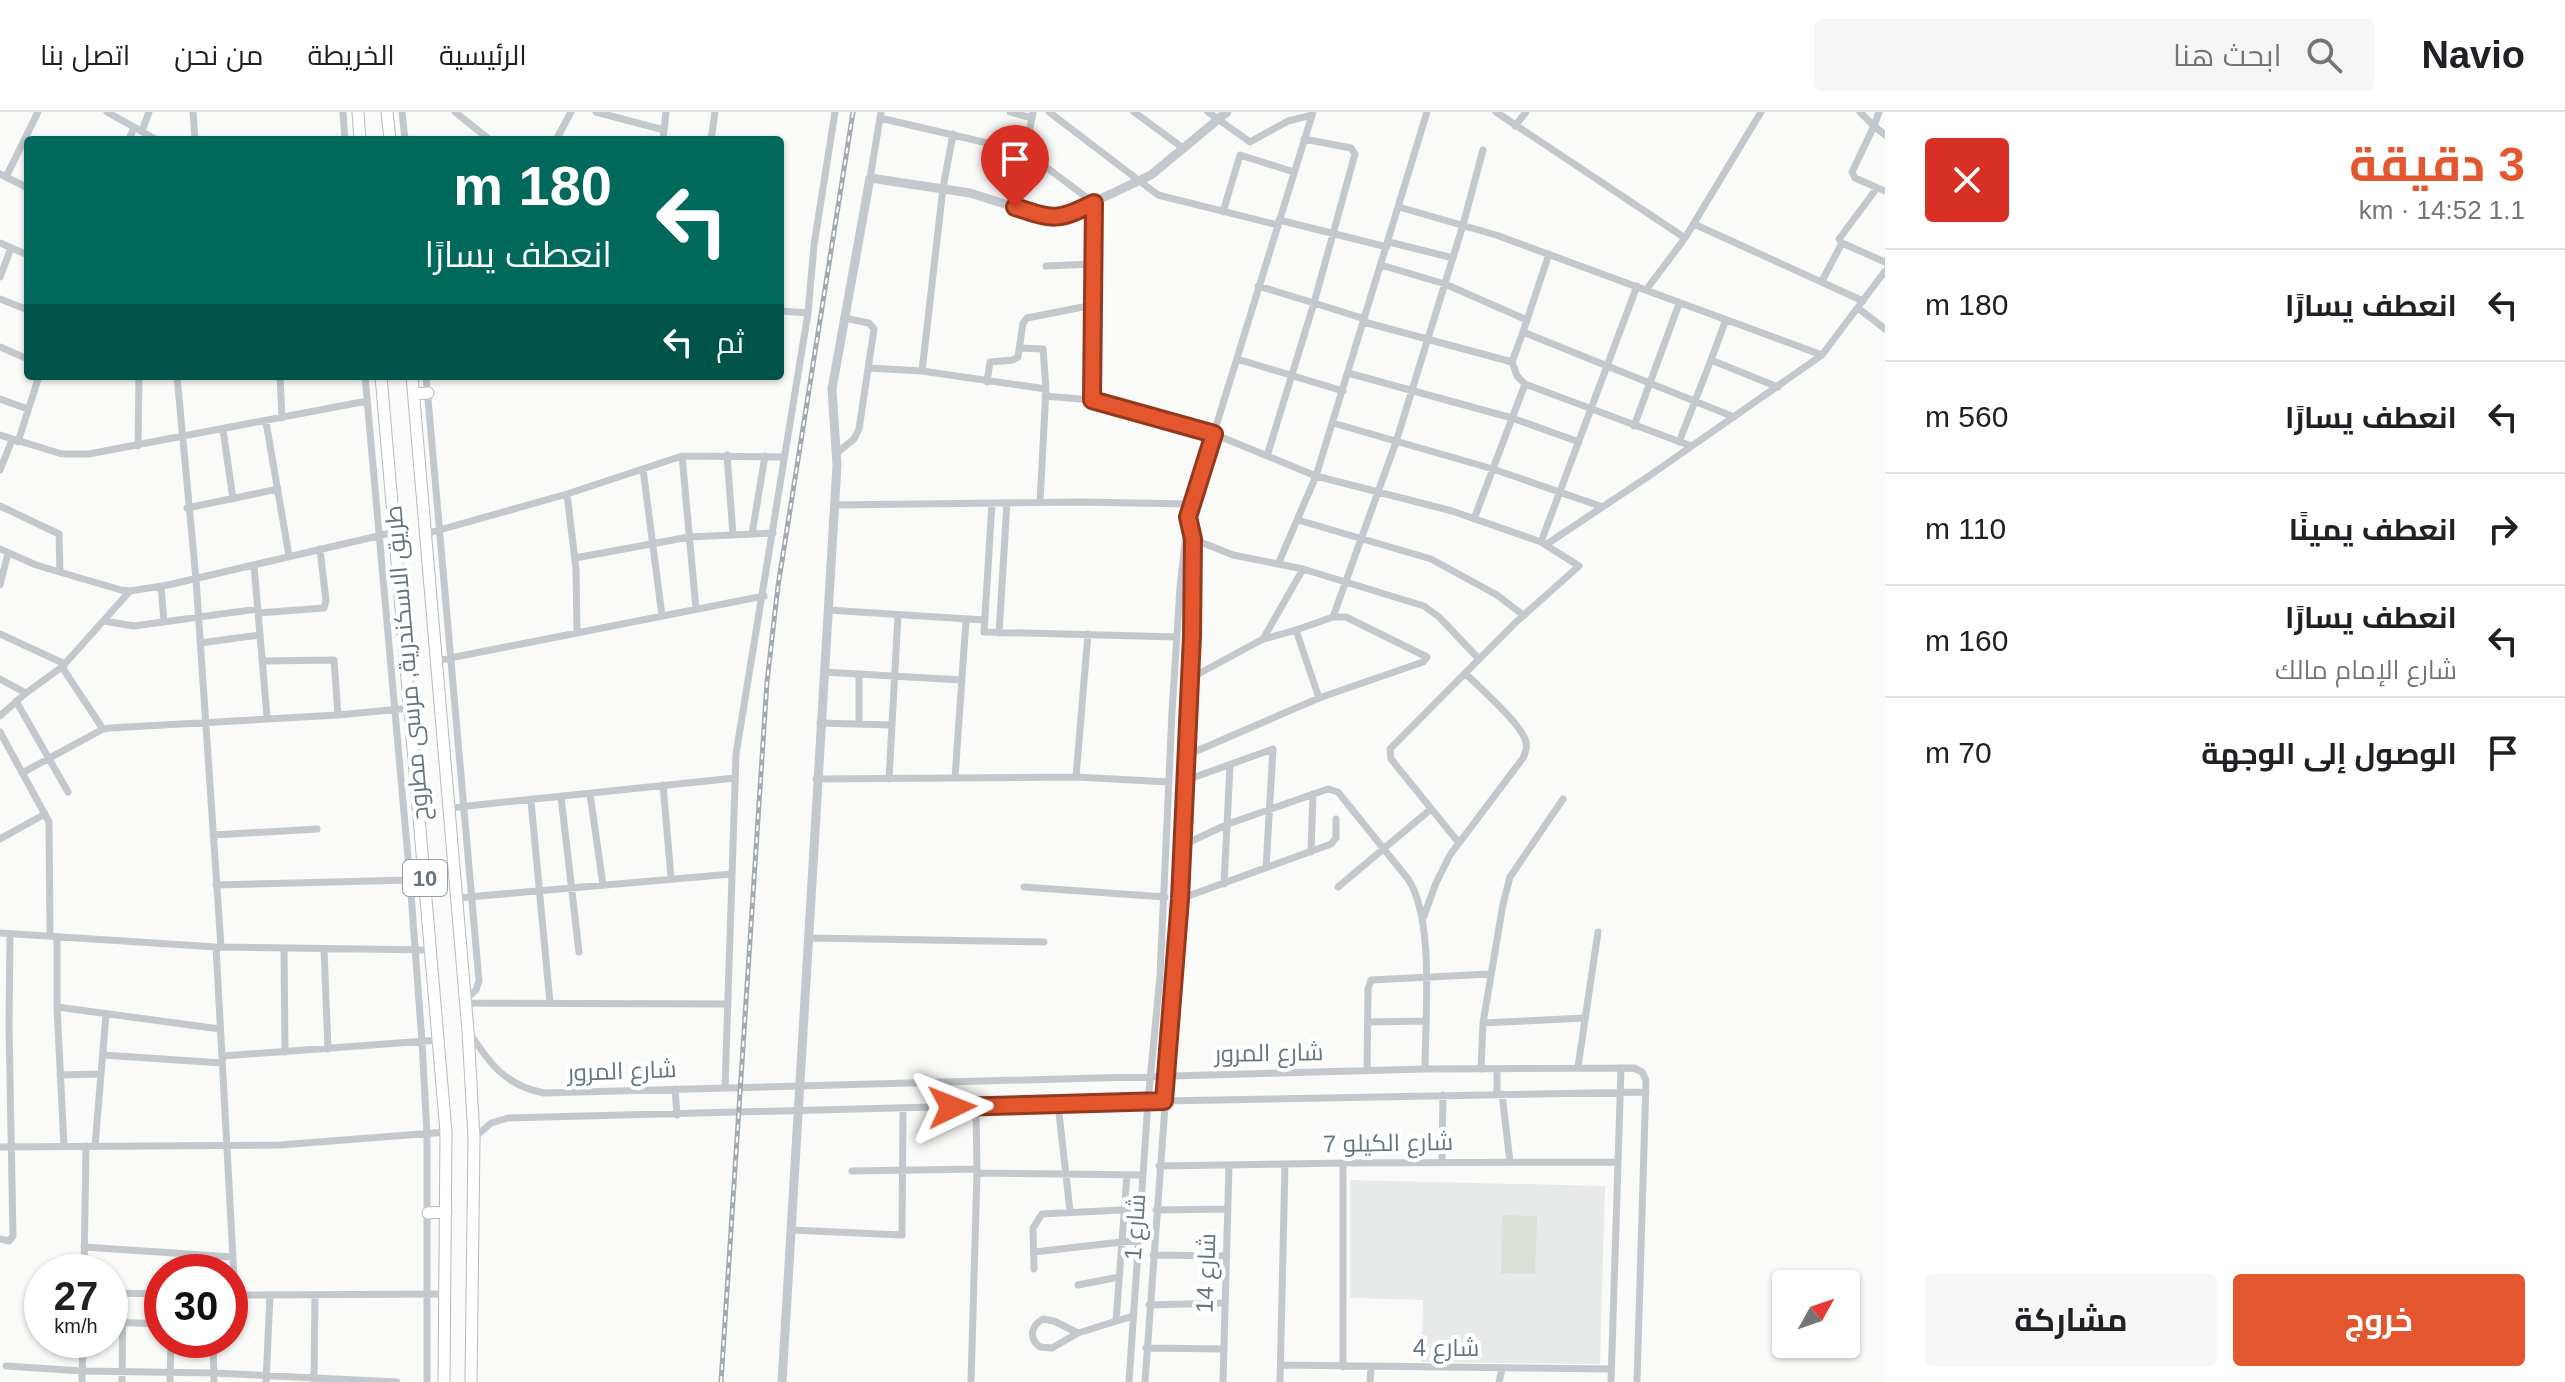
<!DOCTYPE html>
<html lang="ar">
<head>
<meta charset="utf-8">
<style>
	:root { --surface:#fff; --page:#f6f6f6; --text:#202124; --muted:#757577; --line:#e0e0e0; --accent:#e4572e }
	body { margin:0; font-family:Helvetica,Cairo,sans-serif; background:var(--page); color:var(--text); direction:rtl; height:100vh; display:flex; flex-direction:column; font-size:30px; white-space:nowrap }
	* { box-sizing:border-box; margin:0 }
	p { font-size:26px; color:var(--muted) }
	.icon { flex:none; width:44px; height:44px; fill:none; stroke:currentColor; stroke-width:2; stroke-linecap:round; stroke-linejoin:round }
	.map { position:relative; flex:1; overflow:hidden; direction:ltr }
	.details { display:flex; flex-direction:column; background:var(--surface); width:680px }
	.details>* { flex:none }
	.banner { position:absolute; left:24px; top:24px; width:760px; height:244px; border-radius:8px; box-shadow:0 2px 6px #0004; direction:rtl; background:#00695c; color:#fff; overflow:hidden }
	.needle { width:52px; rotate:50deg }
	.tools { position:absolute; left:1772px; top:1158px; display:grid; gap:16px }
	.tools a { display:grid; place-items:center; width:88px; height:88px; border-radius:8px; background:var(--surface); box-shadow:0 2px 6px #0004; font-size:40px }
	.speed { position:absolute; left:24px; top:1142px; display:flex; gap:16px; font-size:40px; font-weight:700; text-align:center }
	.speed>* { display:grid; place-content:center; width:104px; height:104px; border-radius:50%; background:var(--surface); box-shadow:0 2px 6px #0004; line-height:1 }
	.speed small { font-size:20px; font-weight:400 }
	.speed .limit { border:12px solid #d22; background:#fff; color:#111 }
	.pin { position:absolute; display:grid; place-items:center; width:68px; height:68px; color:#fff; margin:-82px -34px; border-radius:50% 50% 50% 0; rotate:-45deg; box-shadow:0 0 8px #0007 }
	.pin .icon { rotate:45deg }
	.me { position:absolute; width:88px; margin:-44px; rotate:88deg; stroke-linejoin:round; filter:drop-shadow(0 0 6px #0008) }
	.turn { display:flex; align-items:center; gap:28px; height:168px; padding:0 40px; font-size:36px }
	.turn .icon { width:104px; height:104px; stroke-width:2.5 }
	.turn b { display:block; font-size:56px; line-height:68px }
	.then { display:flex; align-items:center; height:76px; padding:0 40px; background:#0003; gap:16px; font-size:30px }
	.round { display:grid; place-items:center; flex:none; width:84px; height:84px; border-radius:8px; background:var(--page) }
	.headline { display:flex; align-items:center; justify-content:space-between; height:136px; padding:0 40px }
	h1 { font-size:48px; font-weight:700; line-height:60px; color:var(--accent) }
	.action { display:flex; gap:16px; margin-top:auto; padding:16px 40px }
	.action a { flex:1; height:92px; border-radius:8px; background:var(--accent); color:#fff; font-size:32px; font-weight:700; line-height:92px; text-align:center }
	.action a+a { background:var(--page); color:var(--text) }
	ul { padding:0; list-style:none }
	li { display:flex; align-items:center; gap:24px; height:112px; padding:0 40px; border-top:2px solid var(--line) }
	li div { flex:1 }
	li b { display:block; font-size:30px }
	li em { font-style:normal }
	header { display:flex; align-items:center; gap:48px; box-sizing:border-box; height:112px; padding:0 40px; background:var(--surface); border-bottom:2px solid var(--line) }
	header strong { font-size:38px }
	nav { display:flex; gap:44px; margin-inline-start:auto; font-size:28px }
	.search { width:560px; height:72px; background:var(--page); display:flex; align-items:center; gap:20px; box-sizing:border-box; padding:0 28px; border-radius:8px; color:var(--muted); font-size:30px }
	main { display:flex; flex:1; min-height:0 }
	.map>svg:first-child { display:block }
	.built { fill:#e8e9e9 }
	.green { fill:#dadfd7 }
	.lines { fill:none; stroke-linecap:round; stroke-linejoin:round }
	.primary-casing { stroke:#b5babe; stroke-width:13 }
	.minor { stroke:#c3c8cc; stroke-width:7 }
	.tertiary { stroke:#c3c8cc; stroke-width:9 }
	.primary { stroke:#fff; stroke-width:11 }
	.rail-casing { stroke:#a2aab0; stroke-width:5 }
	.rail { stroke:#fff; stroke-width:2; stroke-dasharray:6; stroke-linecap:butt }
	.route-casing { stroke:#94391e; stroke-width:20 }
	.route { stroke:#e4572e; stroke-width:14 }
	.labels { text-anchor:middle; stroke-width:8; stroke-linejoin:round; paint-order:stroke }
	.shield { fill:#fff; stroke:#939fa8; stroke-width:2 }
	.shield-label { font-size:22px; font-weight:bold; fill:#657683 }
	.street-label { font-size:24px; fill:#657683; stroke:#fff }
</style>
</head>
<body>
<header>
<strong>Navio</strong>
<div class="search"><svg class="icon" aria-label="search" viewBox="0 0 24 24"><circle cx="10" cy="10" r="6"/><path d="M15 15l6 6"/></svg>ابحث هنا</div>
<nav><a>الرئيسية</a><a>الخريطة</a><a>من نحن</a><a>اتصل بنا</a></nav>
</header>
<main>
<section class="details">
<div class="headline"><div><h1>3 دقيقة</h1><p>1.1 km · 14:52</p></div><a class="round" style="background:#d93025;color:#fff"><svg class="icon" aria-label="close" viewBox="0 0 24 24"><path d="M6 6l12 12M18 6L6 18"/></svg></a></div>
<ul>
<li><svg class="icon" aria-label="left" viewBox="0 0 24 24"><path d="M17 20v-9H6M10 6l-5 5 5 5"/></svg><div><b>انعطف يسارًا</b></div><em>180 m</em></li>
<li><svg class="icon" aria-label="left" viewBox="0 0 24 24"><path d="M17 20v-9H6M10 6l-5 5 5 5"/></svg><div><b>انعطف يسارًا</b></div><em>560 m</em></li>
<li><svg class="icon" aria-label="right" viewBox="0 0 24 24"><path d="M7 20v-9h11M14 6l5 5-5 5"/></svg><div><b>انعطف يمينًا</b></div><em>110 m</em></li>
<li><svg class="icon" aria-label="left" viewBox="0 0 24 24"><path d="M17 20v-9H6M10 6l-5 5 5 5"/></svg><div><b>انعطف يسارًا</b><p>شارع الإمام مالك</p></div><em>160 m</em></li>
<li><svg class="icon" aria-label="arrive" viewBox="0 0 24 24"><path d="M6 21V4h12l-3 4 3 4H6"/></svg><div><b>الوصول إلى الوجهة</b></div><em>70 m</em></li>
</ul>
<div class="action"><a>خروج</a><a>مشاركة</a></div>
</section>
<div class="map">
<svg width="1885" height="1270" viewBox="0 0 1885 1270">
	<rect width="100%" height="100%" fill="#fafaf8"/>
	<path class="built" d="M1350 1068 1605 1074 1600 1252 1421 1250 1423 1188 1350 1186Z"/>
	<path class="green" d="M1502 1103 1537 1104 1535 1162 1501 1161Z"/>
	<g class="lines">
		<g class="primary-casing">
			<path id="primary" d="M358 0 360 28
				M387 0 390 28
				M381 264 446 1020 444 1270
				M412 264 468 919 474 1026 471 1270
				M414 282 428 281
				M428 1101 446 1100"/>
		</g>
		<path class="minor" d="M107 0 157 28
			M193 0 195 28
			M343 0 345 28
			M402 0 405 28
			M455 0 490 28
			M596 0 664 18
			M1010 0 1032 6
			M1049 0 1158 83 1278 113
			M1134 0 1183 36
			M1208 0 1250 30 1288 9 1312 3
			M1496 0 1685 126 1646 178
			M1860 0 1874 14 1879 0
			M880 6 1026 40 1094 91 1092 288 1214 322 1316 364 1452 399 1541 430 1579 454 1515 511 1390 637 1391 647 1459 731
			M1515 14 1526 0
			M142 19 149 0
			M1885 23 1874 14 1852 60 1855 66 1885 79
			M129 28 134 15
			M556 28 571 0
			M663 28 666 0
			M711 28 715 0
			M0 62 28 76
			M6 65 38 0
			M870 66 881 0
			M1015 95 1033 0
			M1399 95 1496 123 1822 243
			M1223 100 1240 43 1294 60
			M1279 108 1387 135
			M1694 112 1863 189
			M1685 126 1761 0
			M1389 130 1453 146
			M0 131 28 143
			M1842 131 1885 150
			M1381 153 1445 172 1527 208 1523 220 1734 305
			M1046 154 1092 152
			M0 165 11 136
			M1822 169 1842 131 1839 127 1877 76
			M1258 174 1314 191 1355 42 1351 36 1304 27
			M0 187 28 198
			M1858 196 1885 217
			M780 199 808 201
			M1527 208 1549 142
			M1364 210 1512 250
			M1523 220 1512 250 1517 264 1525 272 1691 334
			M0 235 28 247
			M1019 236 1043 237 1046 277
			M1237 247 1343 279
			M1711 248 1725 210
			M869 256 922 259 1046 277 1040 390
			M922 259 943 76 953 22
			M1348 261 1512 306 1579 330
			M177 264 196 467 221 835
			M280 264 282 306
			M365 264 410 768 422 930 427 1022V1270
			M426 264 479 869 476 878 466 887
			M987 270 990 250 1013 248 1018 245 1023 211 1027 206 1093 193
			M1045 284 1092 288
			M0 287 28 297
			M266 310 289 444
			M1333 311 1493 357 1603 395
			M1634 314 1679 192
			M223 318 233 387
			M0 323 62 342H89L367 289
			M18 330 39 264
			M1679 330 1711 248 1778 275
			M138 334 139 264
			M838 340 854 327 859 317 874 217 869 211 844 206
			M727 343 733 423
			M682 344 696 497
			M1267 344 1314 191 1365 207
			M643 357 662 504
			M0 358 12 328
			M567 382 576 457 577 521
			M992 391 984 520 1177 525
			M834 393 1080 390 1190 392
			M0 394 59 422 60 460
			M187 396 278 377
			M1474 407 1525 272
			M1298 408 1431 447 1497 483 1523 503
			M425 422 567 382 682 344 784 345
			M752 422 765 344
			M1193 427 1233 443 1303 457
			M1541 430 1637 174
			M1547 432 1649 364 1822 243 1885 159
			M0 437 36 453 121 478 130 479 168 473 395 420
			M575 446 689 425 773 421
			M1279 450 1316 364 1427 0
			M254 453 267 605
			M0 473 8 441
			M161 474 164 510
			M828 498 984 508
			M258 501 324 496 326 489 320 437
			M1333 505 1396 330 1463 113 1483 38
			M104 509 134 514 258 497
			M999 521 1007 391
			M0 522 65 552
			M1264 527 1296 518
			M200 531 260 523
			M262 549 334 548 338 603
			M435 549 764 484
			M62 555 103 617
			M824 560 961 568
			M0 567 26 581
			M1189 567 1263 527 1303 457 1424 494 1439 505 1479 547
			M16 589 68 680
			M0 604 26 581 62 555 130 479
			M820 611 892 613
			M859 612V562
			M0 620 49 710 50 824
			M1185 644 1319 586 1423 550 1427 545 1346 505H1333L1296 518 1319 586
			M22 661 103 617 110 616 338 603 411 596
			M1076 665 1088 522
			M955 666 966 508
			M816 667 1076 665 1169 670
			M889 667 898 503
			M1184 669 1273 637 1266 756
			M663 673 671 765
			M590 682 603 773
			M561 685 579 840
			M531 689 550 891
			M449 696 735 666
			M213 723 317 717
			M0 727 45 702
			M1181 734 1228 712 1328 677 1338 680 1408 767C1435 807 1425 907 1425 957
			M1311 740 1313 682
			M1224 772 1230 654
			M216 773 410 768
			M1024 775 1165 785
			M1338 775 1431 697
			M457 786 732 762
			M1180 787 1331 732 1336 726V707
			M1424 804 1436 771 1450 743 1523 646C1526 639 1528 634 1525 627 1519 610 1480 576 1465 561
			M0 821 216 835 431 838
			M57 825V895L64 1034
			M808 826 1044 830
			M216 835 235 1183
			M284 836 285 940
			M324 837 328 937
			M466 891 728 892
			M57 895 220 917
			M1368 910 1425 909
			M1483 911 1503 792 1510 765 1563 687
			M470 921C489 952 507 974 544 981L1425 957 1634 956 1642 960 1646 968 1637 1270
			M103 943 222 951
			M222 944 439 928
			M1578 955 1598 820
			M1481 957 1483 911 1585 906
			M1497 957V982
			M1367 959 1368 877 1371 868 1490 862
			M60 963 101 962
			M725 976 736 642 808 201 814 133 835 0
			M675 977 677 1003
			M1502 982 1510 1050
			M1058 992 1070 1099
			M474 1026 491 1011 508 1006 1164 989 1646 980
			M95 1034 106 902
			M0 1035 280 1033 446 1020
			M1442 1050 1443 983
			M1343 1051V1255
			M1159 1054 1343 1051 1618 1050
			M852 1059 977 1057
			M977 1061 1143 1063
			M1156 1098 1228 1097
			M791 1118 902 1123 903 996
			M0 1127 9 1129 13 1124 9 915 10 822
			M84 1135 233 1145
			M1034 1140 1139 1128
			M1153 1143 1227 1144
			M1034 1157 1033 1116 1042 1102 1141 1097
			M84 1160 86 1034
			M1078 1173 1119 1165
			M110 1181 162 1182
			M230 1183 445 1182
			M1149 1193 1225 1191
			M1043 1207 1054 1209 1078 1221 1052 1236 1040 1235C1029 1227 1030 1214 1043 1207Z
			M1116 1209 1127 1063
			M110 1210 162 1212
			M1078 1221 1133 1204
			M213 1228 214 1270
			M1146 1236 1224 1237
			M1281 1253 1611 1257
			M6 1254 82 1259 214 1261 397 1270
			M314 1269 315 1184
			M82 1270 83 1228
			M122 1270 123 1182
			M170 1270 171 1228
			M266 1270 270 1183
			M971 1270 977 1061 976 995
			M1129 1270 1148 989 1160 864 1172 600 1180 475 1188 405 1313 0
			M1145 1270 1180 787 1192 524 1193 427 1189 411
			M1223 1270 1229 1053
			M1280 1270 1285 1052
			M1370 1270 1371 1256
			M1499 1270 1502 1257
			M1611 1270 1621 956"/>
		<path class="tertiary" d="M782 1270 837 353 832 277 870 66 970 81 1043 104 1060 106 1151 63 1227 0"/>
		<use href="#primary" class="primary"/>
		<g class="rail-casing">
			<path id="rail" d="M721 1270 767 570 778 474 853 0"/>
		</g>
		<use href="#rail" class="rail"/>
	</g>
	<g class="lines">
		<g class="route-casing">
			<path id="route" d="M952 995 1164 989 1180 787 1192 524 1193 427 1188 405 1214 322 1092 288 1094 91C1057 109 1054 108 1015 95"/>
		</g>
		<use href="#route" class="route"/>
	</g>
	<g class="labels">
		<rect class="shield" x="403" y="748" width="44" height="36" rx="6"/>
		<g class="shield-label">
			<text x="425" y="774">10</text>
		</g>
		<g class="street-label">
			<text transform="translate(407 551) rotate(-95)" y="8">طريق الاسكندرية, مرسى مطروح</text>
			<text transform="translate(1269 941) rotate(-1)" y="8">شارع المرور</text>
			<text transform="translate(622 959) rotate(-2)" y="8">شارع المرور</text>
			<text transform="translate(1388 1031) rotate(-1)" y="8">شارع الكيلو 7</text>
			<text transform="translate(1135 1115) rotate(-86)" y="8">شارع 1</text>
			<text transform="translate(1206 1161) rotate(-88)" y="8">شارع 14</text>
			<text x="1446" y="1244">شارع 4</text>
		</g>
	</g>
</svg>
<div class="tools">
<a><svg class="needle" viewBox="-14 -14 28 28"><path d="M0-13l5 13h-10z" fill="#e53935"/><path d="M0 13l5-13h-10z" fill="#757577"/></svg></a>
</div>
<div class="speed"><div>27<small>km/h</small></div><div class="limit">30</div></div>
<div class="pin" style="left:1015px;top:95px;background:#d93025"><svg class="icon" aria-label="arrive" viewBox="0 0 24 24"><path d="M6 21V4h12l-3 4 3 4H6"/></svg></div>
<svg class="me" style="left:952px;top:995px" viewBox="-20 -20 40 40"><path d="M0-17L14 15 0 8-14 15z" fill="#e4572e" stroke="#fff" stroke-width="4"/></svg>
<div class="banner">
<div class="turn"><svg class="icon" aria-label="left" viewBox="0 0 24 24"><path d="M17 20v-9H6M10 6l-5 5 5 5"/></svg><div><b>180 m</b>انعطف يسارًا</div></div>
<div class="then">ثم<svg class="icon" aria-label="left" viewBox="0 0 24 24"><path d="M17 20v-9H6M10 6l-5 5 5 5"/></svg></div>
</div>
</div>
</main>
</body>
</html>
